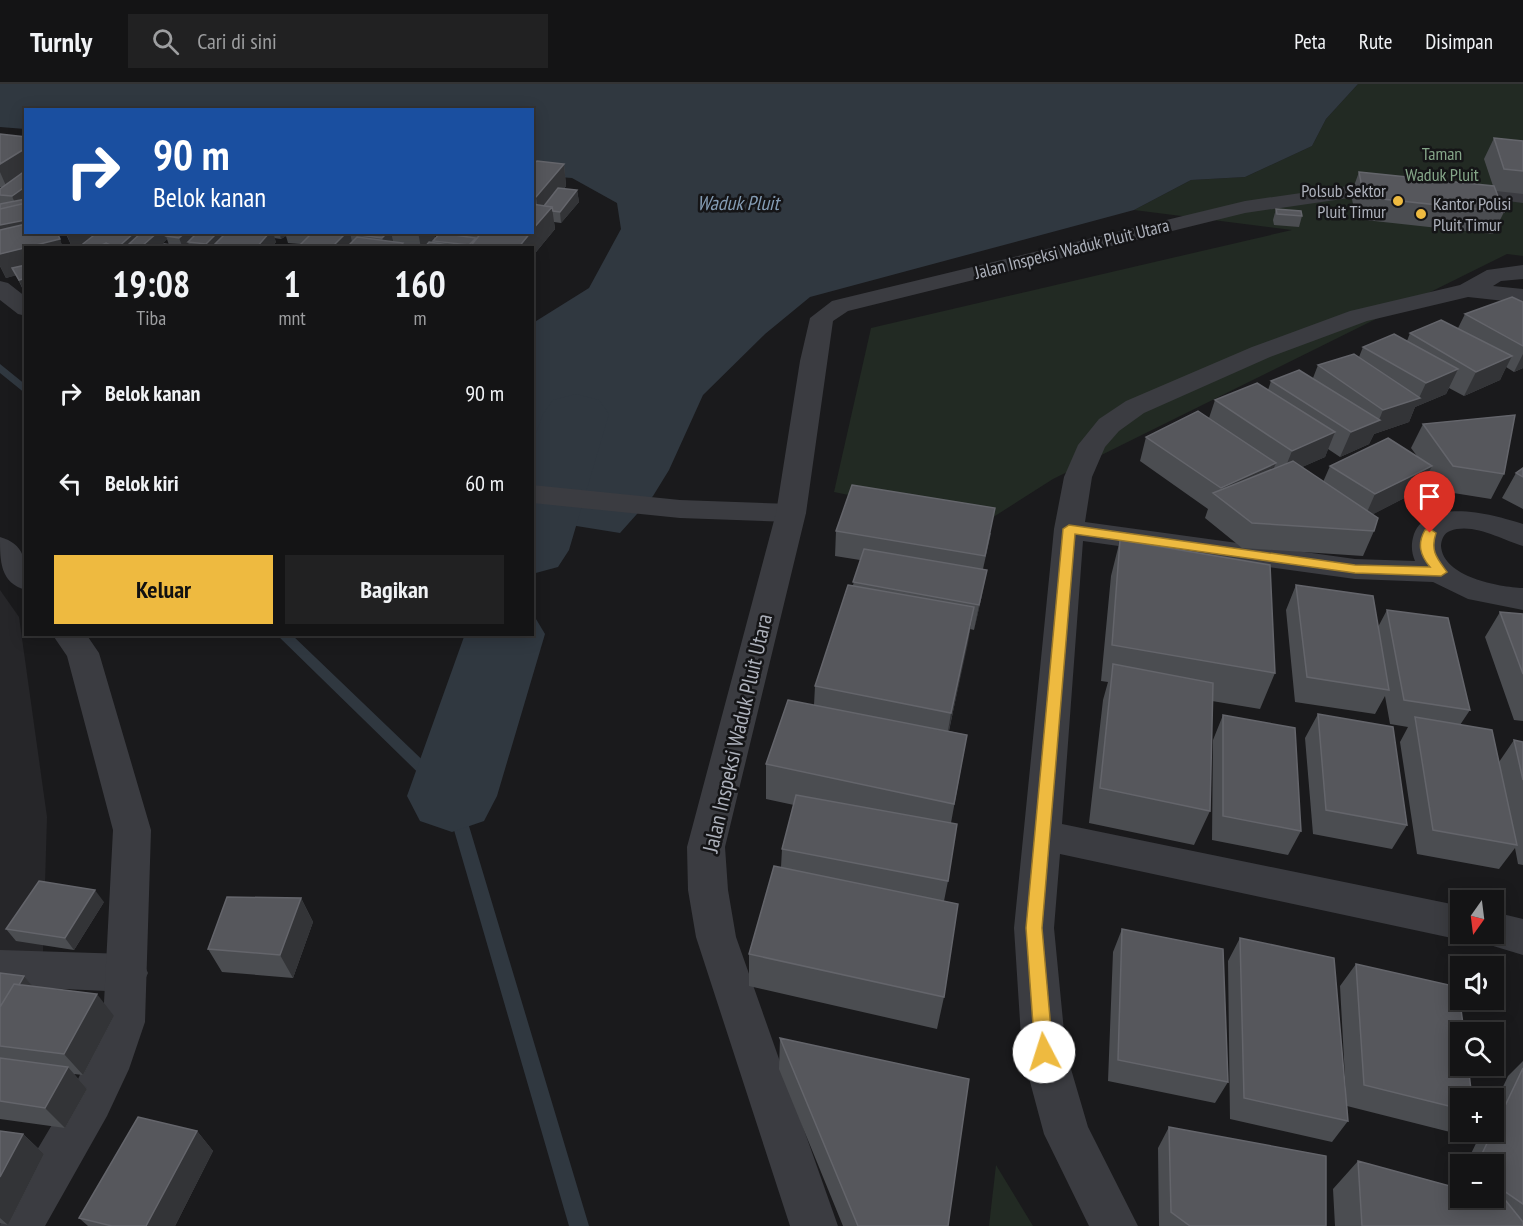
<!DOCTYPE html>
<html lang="id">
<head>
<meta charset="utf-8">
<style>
	:root { --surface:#141415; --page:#212122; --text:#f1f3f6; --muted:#9d9ea0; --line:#333334; --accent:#eeba40 }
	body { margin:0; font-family:"PT Sans Narrow",sans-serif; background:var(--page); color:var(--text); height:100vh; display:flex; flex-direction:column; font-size:22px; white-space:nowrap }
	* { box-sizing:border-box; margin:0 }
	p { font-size:20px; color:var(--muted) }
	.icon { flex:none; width:33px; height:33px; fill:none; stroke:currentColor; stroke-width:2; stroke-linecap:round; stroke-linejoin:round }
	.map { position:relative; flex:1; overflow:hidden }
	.side { position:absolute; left:24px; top:162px; width:510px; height:390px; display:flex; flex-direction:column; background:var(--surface); border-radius:0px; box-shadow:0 3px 15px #0003,0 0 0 2px var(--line) }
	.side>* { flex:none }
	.hud { position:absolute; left:24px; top:24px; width:510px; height:126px; border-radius:0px; box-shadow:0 3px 15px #0003,0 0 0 2px var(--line); background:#1a4fa0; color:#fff; overflow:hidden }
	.needle { width:39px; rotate:194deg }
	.fabs { position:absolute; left:1450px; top:806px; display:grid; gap:12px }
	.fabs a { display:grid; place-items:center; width:54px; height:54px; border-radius:0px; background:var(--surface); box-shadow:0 3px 15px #0003,0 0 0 2px var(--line); font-size:30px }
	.pin { position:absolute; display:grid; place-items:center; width:51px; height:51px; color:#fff; margin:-62px -26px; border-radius:50% 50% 50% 0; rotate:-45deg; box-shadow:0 0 6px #0007 }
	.pin .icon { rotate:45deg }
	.me { position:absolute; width:66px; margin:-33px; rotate:355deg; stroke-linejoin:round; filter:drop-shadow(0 0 4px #0008) }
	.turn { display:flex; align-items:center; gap:21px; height:126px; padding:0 30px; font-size:27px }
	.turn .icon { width:78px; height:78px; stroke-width:2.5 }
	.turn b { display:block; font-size:42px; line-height:51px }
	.eta { display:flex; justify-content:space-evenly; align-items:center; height:102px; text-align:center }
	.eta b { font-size:36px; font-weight:600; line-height:42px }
	.button { display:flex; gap:12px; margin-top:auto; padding:12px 30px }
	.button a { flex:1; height:69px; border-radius:0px; background:var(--accent); color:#111; font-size:24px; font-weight:600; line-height:69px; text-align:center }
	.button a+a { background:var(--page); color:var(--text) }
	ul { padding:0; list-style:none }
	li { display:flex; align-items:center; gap:18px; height:90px; padding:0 30px }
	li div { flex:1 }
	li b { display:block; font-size:22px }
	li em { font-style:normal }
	header { display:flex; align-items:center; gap:36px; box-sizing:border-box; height:84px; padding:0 30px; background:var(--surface); border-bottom:2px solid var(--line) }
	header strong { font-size:28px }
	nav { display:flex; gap:33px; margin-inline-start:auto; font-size:21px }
	.search { width:420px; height:54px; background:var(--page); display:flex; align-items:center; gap:15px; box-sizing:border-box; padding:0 21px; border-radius:0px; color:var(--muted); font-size:22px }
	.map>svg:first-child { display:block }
	.built { fill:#262629 }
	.green { fill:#222a23 }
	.water { fill:#303840 }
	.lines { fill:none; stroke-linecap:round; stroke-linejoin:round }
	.stream { fill:#303840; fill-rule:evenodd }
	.river { fill:#303840; fill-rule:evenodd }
	.minor { fill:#3b3c41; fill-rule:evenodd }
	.tertiary { fill:#3b3c41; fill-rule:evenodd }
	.wall { fill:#4b4d51; fill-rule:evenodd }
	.shaded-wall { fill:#333437 }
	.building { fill:#56575c; stroke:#64656b; stroke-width:1.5 }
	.route { fill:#eeba40; stroke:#9b792a; stroke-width:1.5 }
	.poi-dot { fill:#eeba40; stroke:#151517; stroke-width:2 }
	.labels { text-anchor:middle; stroke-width:5; stroke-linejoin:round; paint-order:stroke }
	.far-park-label { font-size:18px; fill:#84a588; stroke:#151517 }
	.far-poi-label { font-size:18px; fill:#adb1bb; stroke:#151517; text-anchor:end }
	.far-street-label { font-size:18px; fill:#adb1bb; stroke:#151517 }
	.far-water-label { font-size:20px; font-style:italic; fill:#859db5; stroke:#151517 }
	.street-label { font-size:22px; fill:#adb1bb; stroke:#151517 }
</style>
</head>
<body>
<header>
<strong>Turnly</strong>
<div class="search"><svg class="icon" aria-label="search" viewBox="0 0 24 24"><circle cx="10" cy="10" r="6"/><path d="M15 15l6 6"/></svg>Cari di sini</div>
<nav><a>Peta</a><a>Rute</a><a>Disimpan</a></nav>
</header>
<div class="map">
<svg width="1523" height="1142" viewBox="0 0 1523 1142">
	<rect width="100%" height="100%" fill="#1a1a1c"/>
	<path class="built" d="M0 506 19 533 47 733 41 934 0 907Z"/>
	<path class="green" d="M1358 0H1523V172L1507 170 1053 395 984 439 834 408 871 244 1292 146 1134 126 1191 96 1245 93 1312 62 1326 35Z
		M996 1081 1033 1142H989Z"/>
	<path class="water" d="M0 0H1358L1326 35 1312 62 1245 93 1191 96 1134 126 810 213 765 250 703 311 669 386 653 412 620 449 533 435V239L589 204 621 145 617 119 572 94 533 91 532 26H26L25 45 0 43Z"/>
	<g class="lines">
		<path class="stream" d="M0 280 26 301V310L0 289Z
			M276 550H291L460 712 589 1142H569L445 715Z"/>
		<path class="river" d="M576 310 599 316 609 330 569 466 558 483 532 490V360L543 330 553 316Z
			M533 530 545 550 497 712 484 737 452 748 420 737 407 712 465 550H532Z"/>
		<path class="minor" d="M1523 181V195L1501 197 1493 202 1523 205V219L1468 213 1367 237 1270 273 1144 329 1119 347 1105 363 1092 393 1085 438 1355 475 1415 477C1411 468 1411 459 1414 450 1429 412 1495 431 1523 440V462C1502 456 1473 438 1450 447 1444 449 1441 456 1441 462 1443 493 1499 503 1523 504V526L1468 515 1433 498 1355 495 1083 457 1062 740 1461 822V849H1494V828L1523 835V871L1480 858 1476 850 1461 856 1060 770 1054 844 1066 968 1088 1043 1138 1142H1089L1044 1050 1022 968 1014 844 1054 445 1064 393 1078 361 1099 335 1126 317 1252 263 1350 227 1460 201 1487 186Z
			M0 197 8 199 26 213V232L18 230 0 216Z
			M532 401 680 416 791 420 801 422 806 429 801 436 791 438 680 434 532 419Z
			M0 866 127 870 142 876 148 889 142 902 127 908 0 902Z"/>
		<path class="tertiary" d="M1453 99 1523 107V119L1446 109 1443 105 1446 101Z
			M1363 100 1406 102 1409 106 1406 110 1363 112 1245 129 848 227 833 237 806 429 725 763 728 806 736 853 838 1142H790L696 853 688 806 687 763 776 429 800 277 810 234 832 217 840 215 1245 117Z
			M0 453C28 461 26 482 26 506 0 499 0 477 0 453Z
			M52 550H86L99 569 151 746 145 938 129 985 107 1032 45 1142H0L2 1125 75 1002 103 938 113 746 67 572Z"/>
	</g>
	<path class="wall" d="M0 50 26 148H57L63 164H26L24 208 16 191 6 194 0 182V105L2 103H0Z
		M1494 54 1523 57V110L1496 107 1504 128 1493 150 1356 135 1351 110 1359 88 1493 102 1484 75Z
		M564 80 566 102 564 105 577 106 579 118 561 139 554 138 555 145 532 173V164H301L300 160 288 159 286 152 281 155 274 154 276 158 271 164H160L169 161 167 155 158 164H79L83 160 72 163 65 148H532V81ZM439 149V150L435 155 434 150 437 151Z
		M1276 125 1302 132 1299 143 1274 141 1273 136Z
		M1523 218V284L1514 288 1506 283 1500 296 1464 312 1449 304 1446 310 1415 323 1409 338 1374 350 1369 360 1340 373 1328 365 1325 373 1302 383 1323 398 1330 382 1417 372 1411 364 1423 340 1504 390 1491 415 1441 407 1429 389 1420 406 1373 430 1374 447 1363 472 1242 464 1205 434 1208 425 1140 377 1146 353 1209 334 1215 316 1268 306 1271 297 1313 294 1318 281 1359 273 1363 263 1407 257 1410 249 1458 244 1465 230Z
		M1523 384V425L1502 414 1516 389Z
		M836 447 991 449 983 485 982 511 974 546 970 545 949 647 967 651 951 739 948 797 944 817V913L937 945 749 902V870L781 783 782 765 794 721 766 715V680L814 621 815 602 853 501 860 476 835 472Z
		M1120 456 1275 589 1260 625 1212 617 1210 727 1194 761 1089 739 1103 616 1108 598 1101 597 1111 492Z
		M1296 501 1378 543 1387 526 1470 626 1460 641 1499 678 1514 656 1523 658V781L1518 780 1515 764 1499 785 1417 770 1400 658 1408 643 1390 640 1385 612 1375 630 1295 618 1286 526Z
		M1500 528 1523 530V637L1514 636 1485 553Z
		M1318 630 1407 741 1392 765 1313 750 1305 654Z
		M1223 631 1301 747 1288 771 1212 756 1213 656Z
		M301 814 313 838 293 894 222 888 208 865Z
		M104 818 74 866 16 857 6 845Z
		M1122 845 1228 998 1215 1019 1108 997 1113 868Z
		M1240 854 1346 1012 1340 902 1356 880 1461 1014V1041L1454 1049 1347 1022 1348 1037 1332 1058 1230 1035 1228 877Z
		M0 889 24 892 32 902 114 932 83 991 74 990 87 1005 65 1044 0 1035Z
		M780 954 948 1142H843L779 985Z
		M1523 977V1142H1335L1333 1105 1358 1077 1454 1103 1461 1090V1113H1494V1080H1466L1482 1047H1494V1022L1508 992Z
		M1169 1043 1326 1142H1159L1158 1064Z
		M0 1047 23 1050 44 1070 8 1141 0 1139Z
		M197 1047 213 1067 175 1142H88L79 1134Z"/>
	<path class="shaded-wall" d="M26 64V92L7 104 0 88V80Z
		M564 80 566 102 539 135 536 113Z
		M26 102V117L17 124 12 112Z
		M577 106 579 118 561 139 560 128Z
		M552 123 555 145 532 173V164H518L531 148H532V146Z
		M26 128V148L0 166V133Z
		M79 148H99L102 156 72 163 67 151Z
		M135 148H137L141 158 129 160 130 164H117Z
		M158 148H174L166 152 167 155 158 164H143L142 162Z
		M186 148H200L188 158 189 161 186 164H183L179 154Z
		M218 148H235L215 160 217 164H207L206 160Z
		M270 148H273L276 158 271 164H256Z
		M279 148H285L286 152 281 155Z
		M347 148H350L352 158 346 164H331Z
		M388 148H391L393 157 385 164 382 154Z
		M418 148H433L435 157H433L434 159 430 164H421Z
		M462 148H471L468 149V151L464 156Z
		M60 155 63 164H26Z
		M26 164V189L6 194 0 182V170Z
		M26 194V208H24L19 196Z
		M1523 270V284L1514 288Z
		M1512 272 1500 296 1464 312 1476 288Z
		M1458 285 1446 310 1415 323 1409 338 1374 350 1369 360 1340 373 1351 348 1379 336 1383 326 1419 314 1426 299Z
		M1335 348 1325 373 1282 392 1292 367Z
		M1276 379 1266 403 1218 413 1221 404Z
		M1432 382 1420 406 1364 435 1375 410Z
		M987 486 982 511 974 546 979 521Z
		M974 523 968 559 945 664 951 629Z
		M95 806 104 818 74 866 65 854Z
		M301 814 313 838 293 894 280 871Z
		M24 892 34 904 2 930Z
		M97 910 114 932 83 991 64 970Z
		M68 983 87 1005 65 1044 45 1024Z
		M197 1047 213 1067 175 1142H146Z
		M23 1050 44 1070 8 1141 0 1134V1093Z"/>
	<path class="building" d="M0 50 26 53V64L0 80Z
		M1494 54 1523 57V87L1504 85Z
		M537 77 564 80 536 113 532 112V81Z
		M25 87H26V102L12 112 0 111V105Z
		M1359 88 1494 102 1504 128 1364 113Z
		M558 104 577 106 560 128 553 127 552 123 544 122Z
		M26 115V119L0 125V120Z
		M26 119V136L0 141V125Z
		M532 120 552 123 532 146Z
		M1276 125 1301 127 1302 132 1277 130Z
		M26 140V148H57L60 155 0 170V146Z
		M66 148H79L67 151Z
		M98 148H135L117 164 106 159 95 164 79 163Z
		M142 148H158L142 162 129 160Z
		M170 148H186L179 154 166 152Z
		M198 148H218L206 160 188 158Z
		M227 148H270L256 164 215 160Z
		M313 148H347L331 164H322L300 161Z
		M352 148H388L382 154 351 150Z
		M468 148H482L481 151Z
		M482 148H531L518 164H469Z
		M440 149 476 154 469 161 433 157Z
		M357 153 403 159 399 164H346Z
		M429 158 469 164H424Z
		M106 159 116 164H95Z
		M164 160 195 164H160Z
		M26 181V194L19 196 12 184Z
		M1512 213 1523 218V262L1465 230Z
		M1441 236 1512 272 1476 288 1410 249Z
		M1394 250 1458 285 1426 299 1363 263Z
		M1354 270 1420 314 1383 326 1318 281Z
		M1299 286 1380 336 1351 348 1271 297Z
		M1257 299 1335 348 1292 367 1215 316Z
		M1198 327 1276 379 1221 404 1146 353Z
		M1515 331 1504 390 1453 382 1423 340Z
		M1388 354 1432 382 1375 410 1330 382Z
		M1293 377 1378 434 1374 447 1252 439 1213 409Z
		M1523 384V393L1516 389Z
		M852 401 995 424 985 472 836 447Z
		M1120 456 1270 481 1275 589 1112 561Z
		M864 465 987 486 979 521 853 498Z
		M848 501 974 523 951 629 815 602Z
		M1296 501 1373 512 1389 606 1307 593Z
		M1387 526 1448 534 1470 626 1404 616Z
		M1500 528 1523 530V590Z
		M1113 580 1213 599 1210 727 1100 704Z
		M788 616 967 651 954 720 766 680Z
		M1318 630 1393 643 1407 741 1326 726Z
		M1223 631 1295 644 1301 747 1223 732Z
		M1415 633 1492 646 1517 761 1433 746Z
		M1514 656 1523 658V696Z
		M796 711 957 740 948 797 782 765Z
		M774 782 958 820 944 913 749 870Z
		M39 797 95 806 65 854 6 845Z
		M227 813 301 814 280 871 208 865Z
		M1122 845 1223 865 1228 998 1118 976Z
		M1240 854 1334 874 1348 1037 1244 1014Z
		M1356 880 1458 903 1464 948H1461V981H1468L1472 1014H1461V1025L1364 1001Z
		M0 889 24 892 19 901 14 900 0 923Z
		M14 900 97 910 64 970 0 962V923Z
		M780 954 969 995 948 1142H858Z
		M0 974 68 983 45 1024 0 1017Z
		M1523 984V1120L1494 1100V1080H1477L1493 1047H1494V1045Z
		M138 1033 197 1047 146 1142H112L79 1134Z
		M1169 1043 1326 1072V1142H1190L1171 1128Z
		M0 1047 23 1050 0 1093Z
		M1358 1077 1461 1105V1113H1490L1506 1117 1523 1138V1142H1362Z"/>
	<path class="route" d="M1069 441 1355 481 1430 483C1420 471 1417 460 1425 446L1430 445 1436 449C1430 467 1437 474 1447 488L1441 492 1355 489 1075 450 1042 844 1053 968 1050 974 1044 977 1038 974 1035 968 1026 844 1063 445Z"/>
	<g class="poi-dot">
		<circle cx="1398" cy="117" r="6"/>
		<circle cx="1421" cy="130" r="6"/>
	</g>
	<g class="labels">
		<g class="far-park-label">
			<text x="1442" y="76">Taman<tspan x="1442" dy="21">Waduk Pluit</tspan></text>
		</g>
		<g class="far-poi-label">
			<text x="1386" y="113">Polsub Sektor<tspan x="1386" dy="21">Pluit Timur</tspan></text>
			<text x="1433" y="126" text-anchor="start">Kantor Polisi<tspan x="1433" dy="21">Pluit Timur</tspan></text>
		</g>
		<g class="far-street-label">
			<text transform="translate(1072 165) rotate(-14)" y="6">Jalan Inspeksi Waduk Pluit Utara</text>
		</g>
		<g class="far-water-label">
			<text x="738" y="126">Waduk Pluit</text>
		</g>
		<g class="street-label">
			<text transform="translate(737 649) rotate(-77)" y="8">Jalan Inspeksi Waduk Pluit Utara</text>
		</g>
	</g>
</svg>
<div class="fabs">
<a><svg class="needle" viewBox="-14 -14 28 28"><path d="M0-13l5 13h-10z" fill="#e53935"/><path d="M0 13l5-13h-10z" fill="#9d9ea0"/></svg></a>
<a><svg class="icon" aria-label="sound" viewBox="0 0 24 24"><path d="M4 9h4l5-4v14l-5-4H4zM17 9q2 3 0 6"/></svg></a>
<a><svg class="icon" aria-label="search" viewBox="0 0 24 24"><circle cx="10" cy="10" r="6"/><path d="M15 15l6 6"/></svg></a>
<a>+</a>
<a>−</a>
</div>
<div class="pin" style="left:1430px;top:449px;background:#d93025"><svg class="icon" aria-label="arrive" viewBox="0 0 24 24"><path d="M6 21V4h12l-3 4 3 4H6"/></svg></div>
<svg class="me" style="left:1044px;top:968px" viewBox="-20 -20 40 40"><circle r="19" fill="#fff"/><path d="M0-13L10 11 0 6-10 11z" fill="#eeba40"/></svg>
<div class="hud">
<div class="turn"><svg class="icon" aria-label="right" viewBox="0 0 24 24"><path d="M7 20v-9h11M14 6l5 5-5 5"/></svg><div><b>90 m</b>Belok kanan</div></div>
</div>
<section class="side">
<div class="eta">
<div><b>19:08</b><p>Tiba</p></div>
<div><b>1</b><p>mnt</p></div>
<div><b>160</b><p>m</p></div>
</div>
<ul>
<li><svg class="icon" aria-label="right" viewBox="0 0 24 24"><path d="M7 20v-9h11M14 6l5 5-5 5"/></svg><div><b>Belok kanan</b></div><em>90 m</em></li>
<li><svg class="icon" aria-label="left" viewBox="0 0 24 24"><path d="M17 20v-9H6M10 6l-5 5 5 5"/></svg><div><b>Belok kiri</b></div><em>60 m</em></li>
</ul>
<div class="button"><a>Keluar</a><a>Bagikan</a></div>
</section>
</div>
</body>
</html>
